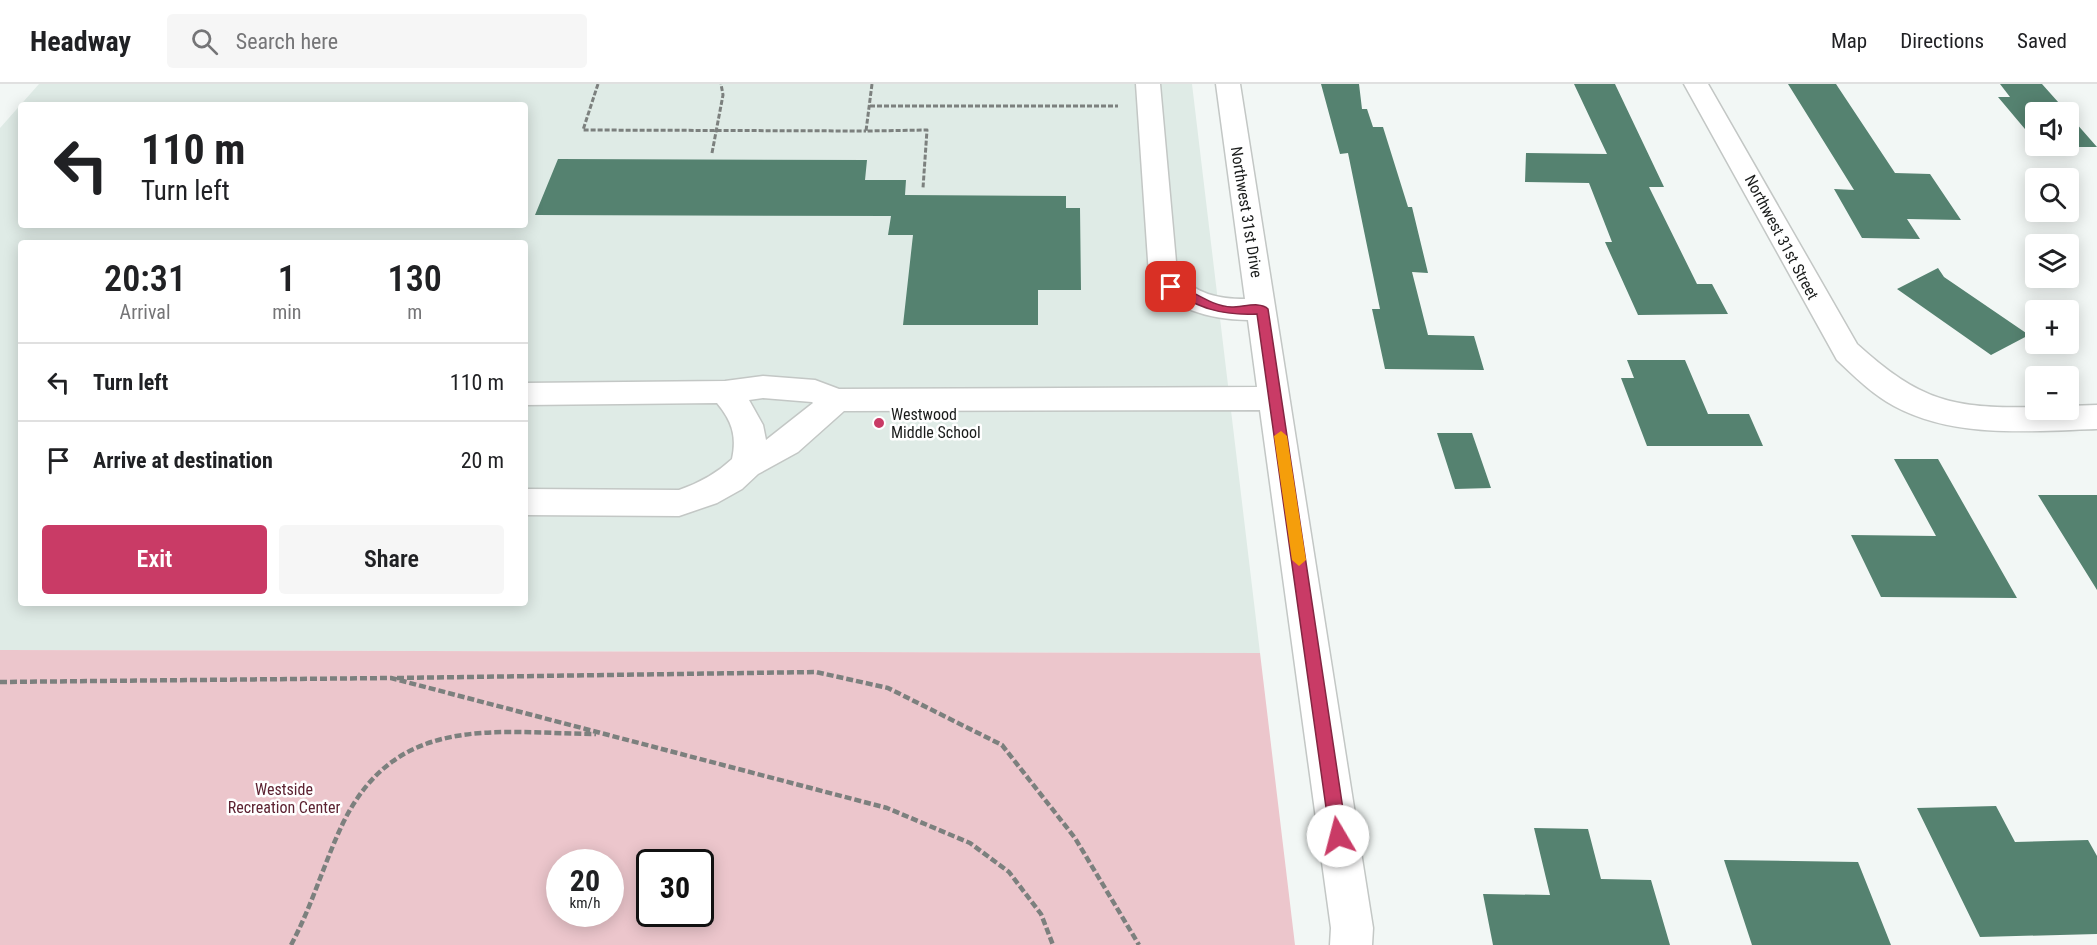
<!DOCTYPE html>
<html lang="en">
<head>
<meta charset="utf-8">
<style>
	:root { --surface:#fff; --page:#f6f6f6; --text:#202124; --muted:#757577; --line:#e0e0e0; --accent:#c93b66 }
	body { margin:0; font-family:"Roboto Condensed",sans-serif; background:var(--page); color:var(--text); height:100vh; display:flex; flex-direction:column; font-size:22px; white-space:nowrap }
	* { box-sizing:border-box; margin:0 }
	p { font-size:20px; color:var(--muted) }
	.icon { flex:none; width:33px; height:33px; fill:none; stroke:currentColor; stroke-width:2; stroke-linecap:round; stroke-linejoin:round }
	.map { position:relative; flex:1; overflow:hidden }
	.drawer { position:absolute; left:18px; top:156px; width:510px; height:366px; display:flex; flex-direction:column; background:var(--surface); border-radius:6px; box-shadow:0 3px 15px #0003 }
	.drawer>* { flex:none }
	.hud { position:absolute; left:18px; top:18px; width:510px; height:126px; border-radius:6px; box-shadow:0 3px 15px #0003; background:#fff; color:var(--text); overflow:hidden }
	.controls { position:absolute; left:2025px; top:18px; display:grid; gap:12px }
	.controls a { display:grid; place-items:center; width:54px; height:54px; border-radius:6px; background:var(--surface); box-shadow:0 3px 15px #0003; font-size:30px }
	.speed { position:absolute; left:546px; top:765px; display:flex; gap:12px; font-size:30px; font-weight:700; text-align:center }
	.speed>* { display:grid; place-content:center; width:78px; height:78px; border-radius:50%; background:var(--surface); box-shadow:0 3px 15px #0003; line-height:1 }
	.speed small { font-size:15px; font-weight:400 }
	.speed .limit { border:3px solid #111; border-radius:9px; background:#fff; color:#111 }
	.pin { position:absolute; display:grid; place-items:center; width:51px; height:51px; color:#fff; margin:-26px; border-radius:12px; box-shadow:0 3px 9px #0006 }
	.me { position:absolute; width:66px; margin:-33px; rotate:352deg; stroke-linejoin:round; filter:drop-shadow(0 0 4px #0008) }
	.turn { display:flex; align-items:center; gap:21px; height:126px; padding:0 24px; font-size:27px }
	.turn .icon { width:78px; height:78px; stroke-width:2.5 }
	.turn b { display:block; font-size:42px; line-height:51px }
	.eta { display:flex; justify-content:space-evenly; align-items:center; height:102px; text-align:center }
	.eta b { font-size:36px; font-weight:600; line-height:42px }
	.button { display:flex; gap:12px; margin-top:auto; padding:12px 24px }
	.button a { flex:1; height:69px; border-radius:6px; background:var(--accent); color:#fff; font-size:24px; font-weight:600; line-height:69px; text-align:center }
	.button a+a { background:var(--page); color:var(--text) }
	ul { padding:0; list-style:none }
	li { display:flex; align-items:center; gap:18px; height:78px; padding:0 24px; border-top:2px solid var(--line) }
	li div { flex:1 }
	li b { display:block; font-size:22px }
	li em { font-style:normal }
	header { display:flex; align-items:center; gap:36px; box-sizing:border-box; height:84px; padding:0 30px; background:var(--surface); border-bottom:2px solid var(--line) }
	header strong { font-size:28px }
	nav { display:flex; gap:33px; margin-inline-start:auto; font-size:21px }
	.search { width:420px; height:54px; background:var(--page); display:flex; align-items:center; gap:15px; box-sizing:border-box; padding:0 21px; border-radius:6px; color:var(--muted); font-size:22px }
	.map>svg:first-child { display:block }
	.built { fill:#dfebe6; fill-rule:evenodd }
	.green { fill:#ecc6cc; fill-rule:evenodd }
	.building { fill:#558270 }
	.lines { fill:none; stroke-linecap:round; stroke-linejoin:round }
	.minor-casing { stroke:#c3c7c5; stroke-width:3 }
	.path-far1 { stroke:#7c807e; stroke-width:3; stroke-dasharray:5 2; stroke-linecap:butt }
	.path { stroke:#7c807e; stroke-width:4.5; stroke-dasharray:7 3; stroke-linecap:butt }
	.minor { fill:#fff; fill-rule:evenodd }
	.route { fill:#c93b66; stroke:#832642; stroke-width:1.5 }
	.slow { fill:#f59e0b }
	.poi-dot { fill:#c93b66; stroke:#fff; stroke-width:2 }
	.labels { text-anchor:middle; stroke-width:5; stroke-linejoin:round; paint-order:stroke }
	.street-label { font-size:16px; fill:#1a1c1b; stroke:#fff }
	.poi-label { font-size:16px; fill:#1a1c1b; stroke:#fff; text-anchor:start }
	.park-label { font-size:16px; fill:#5c2231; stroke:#fff }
</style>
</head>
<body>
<header>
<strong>Headway</strong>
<div class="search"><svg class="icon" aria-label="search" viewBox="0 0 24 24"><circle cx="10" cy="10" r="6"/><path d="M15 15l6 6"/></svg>Search here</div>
<nav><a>Map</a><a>Directions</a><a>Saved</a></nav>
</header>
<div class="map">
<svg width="2097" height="861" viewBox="0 0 2097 861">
	<rect width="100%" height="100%" fill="#f2f7f5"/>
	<path class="built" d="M39 0H1192L1260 569 0 566V44ZM21 21H525V141H21ZM21 159H525V519H21Z"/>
	<path class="green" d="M0 566 1260 569 1295 861H0ZM560 778H610V830H560ZM650 778H700V830H650Z"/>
	<path class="building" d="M1321 0H1359L1362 25H1367L1373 43H1383L1408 123H1412L1428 189 1412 188 1428 251 1474 252 1484 286 1385 285 1372 225H1380L1348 69 1340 70Z
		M1574 0H1615L1664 103H1649L1697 200H1712L1728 230 1638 231 1605 158H1612L1589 99 1525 98 1526 69 1607 70Z
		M1788 0H1836L1895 89 1930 90 1961 136 1907 135 1920 155 1862 154 1834 105 1854 106Z
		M2000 0H2042L2067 28H2036V58L1998 13H2010Z
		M2068 30 2097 63H2039L2038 62H2068Z
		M558 75 867 76 865 96H906L905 111 1066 112V124H1080L1081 206H1038V241H903L913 151H888L891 132 535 131Z
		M1938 184 1944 193 2029 251 1991 271 1897 205Z
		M1627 276H1685L1708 330H1749L1763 362H1647L1621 294H1634Z
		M1437 349H1472L1491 404 1455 405Z
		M1894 375H1938L2017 514 1881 513 1851 451 1936 452Z
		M2038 411H2097V506Z
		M1996 722 2015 758 2088 756 2097 772V850L1980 853 1917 724Z
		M1534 744 1588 745 1601 795 1651 796 1670 861H1493L1483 810 1550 811Z
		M1724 776 1858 778 1891 861H1752Z"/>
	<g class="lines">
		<g class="minor-casing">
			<path id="minor" d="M1136 0H1160L1177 189C1195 210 1219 215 1245 215L1216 0H1240L1373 844 1372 861H1330L1331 844 1260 326 844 327 798 368 758 390 742 405 717 419 679 432 525 431V405L679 406C699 399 716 390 732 375 737 352 732 337 717 319L525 321V299L725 297 763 292 815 296 839 305 1257 303 1248 236C1209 235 1170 226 1149 191ZM763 314 812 318 813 319 766 356 763 341 749 316Z
				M1684 0H1708L1857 260C1920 317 1952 325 2036 323V326H2068V322L2097 321V345C2030 347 1955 355 1894 322 1872 310 1854 292 1837 276Z"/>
		</g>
		<path class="path-far1" d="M598 0 583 46 866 47
			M872 0 866 47 927 46 923 104
			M870 22H1118
			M712 69 723 11 721 0"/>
		<path class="path" d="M397 594 816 588 888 604 1002 661 1075 754 1139 861
			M0 598 391 594 887 724 970 759 1009 788 1041 830 1053 861
			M291 861C312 822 324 779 343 739 397 629 494 649 596 650"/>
		<use href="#minor" class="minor"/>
	</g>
	<path class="route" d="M1171 199C1192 205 1209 222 1232 223 1243 223 1261 217 1268 225L1347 752 1344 757 1338 759 1332 757 1330 752 1257 230C1219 232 1200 223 1167 206L1165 203Z"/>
	<path class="slow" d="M1281 347 1287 352 1306 476 1299 482 1292 476 1274 352Z"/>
	<circle class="poi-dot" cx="879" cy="339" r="6"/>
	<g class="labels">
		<g class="street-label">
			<text transform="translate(1247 128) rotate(81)" y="6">Northwest 31st Drive</text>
			<text transform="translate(1782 153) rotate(62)" y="6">Northwest 31st Street</text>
		</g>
		<g class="poi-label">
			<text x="891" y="336">Westwood<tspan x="891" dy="18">Middle School</tspan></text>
		</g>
		<g class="park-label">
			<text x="284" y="711">Westside<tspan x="284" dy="18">Recreation Center</tspan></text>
		</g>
	</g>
</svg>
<div class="controls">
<a><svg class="icon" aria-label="sound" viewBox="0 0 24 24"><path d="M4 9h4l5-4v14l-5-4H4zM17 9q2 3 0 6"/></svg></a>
<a><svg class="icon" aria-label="search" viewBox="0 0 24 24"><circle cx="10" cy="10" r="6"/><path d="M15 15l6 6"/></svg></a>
<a><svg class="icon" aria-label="layers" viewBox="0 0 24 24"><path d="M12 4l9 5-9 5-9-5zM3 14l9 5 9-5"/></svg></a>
<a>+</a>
<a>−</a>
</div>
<div class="speed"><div>20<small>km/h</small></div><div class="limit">30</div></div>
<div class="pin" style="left:1171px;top:203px;background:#d93025"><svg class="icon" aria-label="arrive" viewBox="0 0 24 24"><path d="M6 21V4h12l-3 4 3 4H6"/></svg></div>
<svg class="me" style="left:1338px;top:752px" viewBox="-20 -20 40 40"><circle r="19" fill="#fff"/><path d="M0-13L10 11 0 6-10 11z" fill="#c93b66"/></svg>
<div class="hud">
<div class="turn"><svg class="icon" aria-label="left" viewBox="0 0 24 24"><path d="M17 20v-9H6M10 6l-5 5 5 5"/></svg><div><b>110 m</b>Turn left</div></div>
</div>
<section class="drawer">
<div class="eta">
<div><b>20:31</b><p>Arrival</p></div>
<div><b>1</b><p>min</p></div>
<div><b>130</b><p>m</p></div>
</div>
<ul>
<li><svg class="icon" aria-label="left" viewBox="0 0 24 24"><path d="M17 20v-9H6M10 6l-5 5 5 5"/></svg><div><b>Turn left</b></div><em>110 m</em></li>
<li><svg class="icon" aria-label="arrive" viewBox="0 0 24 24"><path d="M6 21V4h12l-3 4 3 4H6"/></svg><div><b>Arrive at destination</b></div><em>20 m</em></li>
</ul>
<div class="button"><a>Exit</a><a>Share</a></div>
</section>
</div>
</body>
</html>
